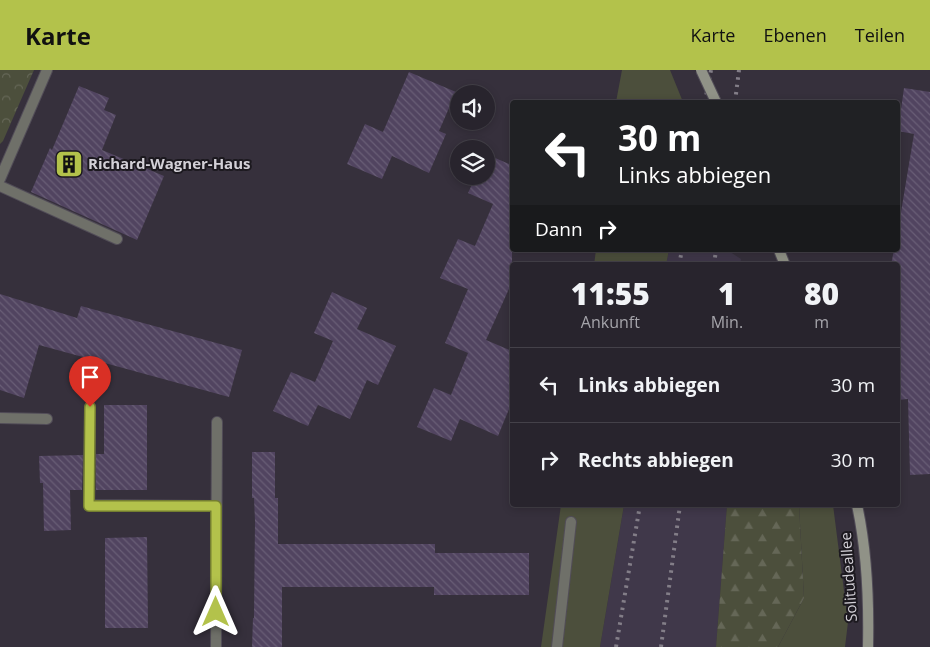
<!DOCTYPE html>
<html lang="de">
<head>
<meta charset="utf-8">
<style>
	:root { --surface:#28242d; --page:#302c35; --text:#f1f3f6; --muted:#a5a4aa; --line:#444149; --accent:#b3c24b }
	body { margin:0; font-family:"Open Sans",sans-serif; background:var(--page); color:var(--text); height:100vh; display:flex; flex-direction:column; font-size:19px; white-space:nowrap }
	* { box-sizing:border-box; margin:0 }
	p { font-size:16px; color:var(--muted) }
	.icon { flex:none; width:28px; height:28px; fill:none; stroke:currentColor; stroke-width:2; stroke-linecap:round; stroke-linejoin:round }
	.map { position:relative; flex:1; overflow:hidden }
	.drawer { position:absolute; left:510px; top:192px; width:390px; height:245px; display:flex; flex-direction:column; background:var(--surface); border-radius:5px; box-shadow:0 2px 8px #0003,0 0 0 1px var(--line) }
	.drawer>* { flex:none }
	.hud { position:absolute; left:510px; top:30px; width:390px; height:152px; border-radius:5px; box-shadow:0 2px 8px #0003,0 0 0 1px var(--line); background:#202124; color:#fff; overflow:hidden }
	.fabs { position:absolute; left:450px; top:15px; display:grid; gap:10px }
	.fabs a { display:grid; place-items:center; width:45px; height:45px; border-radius:50%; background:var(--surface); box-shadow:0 2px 8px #0003,0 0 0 1px var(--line); font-size:25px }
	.pin { position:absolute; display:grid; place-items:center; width:42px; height:42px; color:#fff; margin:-51px -21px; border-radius:50% 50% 50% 0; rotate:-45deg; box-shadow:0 0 5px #0007 }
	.pin .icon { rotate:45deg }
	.me { position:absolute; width:55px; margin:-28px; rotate:0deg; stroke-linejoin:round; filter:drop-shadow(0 0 4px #0008) }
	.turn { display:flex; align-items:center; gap:18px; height:105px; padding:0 25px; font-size:22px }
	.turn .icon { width:65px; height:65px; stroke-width:2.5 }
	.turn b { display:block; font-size:35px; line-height:42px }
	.then { display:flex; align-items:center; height:48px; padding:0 25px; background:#0003; gap:10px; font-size:19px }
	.eta { display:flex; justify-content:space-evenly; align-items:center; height:85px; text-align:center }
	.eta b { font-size:30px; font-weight:800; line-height:35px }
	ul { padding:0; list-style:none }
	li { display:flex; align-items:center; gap:15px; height:75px; padding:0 25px; border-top:1px solid var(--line) }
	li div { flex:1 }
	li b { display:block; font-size:19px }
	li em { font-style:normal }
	header { display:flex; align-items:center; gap:30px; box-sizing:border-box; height:70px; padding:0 25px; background:var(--accent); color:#111 }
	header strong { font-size:24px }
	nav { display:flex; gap:28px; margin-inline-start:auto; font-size:18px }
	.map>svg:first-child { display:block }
	.built { fill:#40384a }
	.grass { fill:#4c4f3c }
	.forest { fill:url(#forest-firs) }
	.park { fill:url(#park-crowns) }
	.building { fill:url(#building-back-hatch) }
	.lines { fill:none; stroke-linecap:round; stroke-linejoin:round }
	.service-casing { stroke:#524d58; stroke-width:12 }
	.minor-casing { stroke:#524d58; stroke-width:12 }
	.secondary-casing { stroke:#524d58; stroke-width:12 }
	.service { stroke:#6f7069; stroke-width:10 }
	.minor { stroke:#6f7069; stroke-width:10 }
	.secondary { stroke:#909287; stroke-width:10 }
	.rail { stroke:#837e88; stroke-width:4; stroke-dasharray:2.5 5; stroke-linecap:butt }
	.secondary-bridge-casing { stroke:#524d58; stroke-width:12; stroke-linecap:butt }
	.secondary-bridge { stroke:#909287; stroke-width:10 }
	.route-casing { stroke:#747e31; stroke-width:12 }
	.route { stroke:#b3c24b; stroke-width:9 }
	.labels { text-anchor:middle; stroke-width:4; stroke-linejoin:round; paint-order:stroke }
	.poi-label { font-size:15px; font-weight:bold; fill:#d3d0d7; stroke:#1c191f; text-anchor:start }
	.street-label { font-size:15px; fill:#d3d0d7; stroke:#1c191f }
</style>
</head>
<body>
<header>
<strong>Karte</strong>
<nav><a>Karte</a><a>Ebenen</a><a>Teilen</a></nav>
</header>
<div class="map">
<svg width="930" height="577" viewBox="0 0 930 577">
	<defs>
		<pattern id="forest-firs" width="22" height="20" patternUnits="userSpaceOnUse" patternTransform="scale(1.25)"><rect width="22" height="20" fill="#4c4f3c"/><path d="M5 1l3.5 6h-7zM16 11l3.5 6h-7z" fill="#656757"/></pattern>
		<pattern id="park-crowns" width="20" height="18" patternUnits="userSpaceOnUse" patternTransform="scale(1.25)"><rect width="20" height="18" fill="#4c4f3c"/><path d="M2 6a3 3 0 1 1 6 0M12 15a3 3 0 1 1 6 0" fill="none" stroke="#656757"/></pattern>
		<pattern id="building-back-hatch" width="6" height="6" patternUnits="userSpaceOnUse" patternTransform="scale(1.25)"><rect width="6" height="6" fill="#514460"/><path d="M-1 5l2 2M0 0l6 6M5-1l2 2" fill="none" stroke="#695e76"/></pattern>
	</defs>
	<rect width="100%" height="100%" fill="#36303c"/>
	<path class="built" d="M669 180H727L741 189 740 195H666Z
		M624 435H727L716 577H600Z"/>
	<path class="grass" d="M622 0H670L683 32H616Z
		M596 180H669L666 195H594Z
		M561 435H624L600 577H541Z
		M799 435H833L848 552 845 577H778L804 528Z"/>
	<path class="forest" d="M727 435H799L804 528 778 577H716Z"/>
	<path class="park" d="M0 0H34L3 71 0 74Z"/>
	<path class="building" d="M409 2 456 22 439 61 446 64 429 103 392 86 382 109 347 94 365 54 383 62Z
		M79 16 109 28 104 40 116 45 102 80 164 106 137 170 31 122 50 78 52 80Z
		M904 18 930 22V404L910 405 908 329 898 330V195H891L894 180H898V160L914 64 898 61Z
		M486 84 509 94 512 87V212L486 270 512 281V332L498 366 460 349 451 371 417 357 434 318 451 325 468 283 445 273 468 219 440 208 458 169 475 176 493 134 468 123 476 106H486Z
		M332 222 367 238 357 259 396 276 378 315 367 310 350 349 318 335 308 356 273 341 291 302 315 312 333 271 314 263Z
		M0 224 77 248 81 236 242 280 229 327 39 275 24 328 0 320Z
		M104 335H147V420H96V384H104Z
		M252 382H275V428H278V474H435V483H529V525H434V517H282V577H252L253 548H254L255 451 254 428H252Z
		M83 385 82 420H70L71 460 44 461 43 413H40L39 386Z
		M147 467 148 558H105V468Z"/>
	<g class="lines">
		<g class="service-casing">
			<path id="service" d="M0 109 47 0
				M0 116 117 169
				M90 337 89 435 216 436
				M0 348 47 349"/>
		</g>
		<g class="minor-casing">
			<path id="minor" d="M216 577 217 352
				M557 577 571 452"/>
		</g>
		<g class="secondary-casing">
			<path id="secondary" d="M779 180 785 195
				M857 435C867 481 869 530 868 577"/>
		</g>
		<use href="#service" class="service"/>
		<use href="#minor" class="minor"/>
		<use href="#secondary" class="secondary"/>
		<path class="rail" d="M705 32 711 0
			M735 32 739 0
			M679 195 682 180
			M714 195 716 180
			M616 577 640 435
			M661 577 680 435"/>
		<g class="secondary-bridge-casing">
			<path id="secondary-bridge" d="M701 0 716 32"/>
		</g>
		<use href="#secondary-bridge" class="secondary-bridge"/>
	</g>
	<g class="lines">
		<g class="route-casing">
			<path id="route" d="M90 337 89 436H216V542"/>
		</g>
		<use href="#route" class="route"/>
	</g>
	<defs>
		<g id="building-square" transform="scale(1.4375)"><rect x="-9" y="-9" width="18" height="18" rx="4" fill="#b3c24b" stroke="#1c191f"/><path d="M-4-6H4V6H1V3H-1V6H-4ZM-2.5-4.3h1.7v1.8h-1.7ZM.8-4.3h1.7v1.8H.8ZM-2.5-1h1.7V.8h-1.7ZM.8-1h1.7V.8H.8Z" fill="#111"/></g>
	</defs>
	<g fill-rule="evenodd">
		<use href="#building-square" x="69" y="94"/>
	</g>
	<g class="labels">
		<g class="poi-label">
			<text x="88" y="99">Richard-Wagner-Haus</text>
		</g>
		<g class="street-label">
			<text transform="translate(849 507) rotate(-94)" y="5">Solitudeallee</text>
		</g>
	</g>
</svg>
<div class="fabs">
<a><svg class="icon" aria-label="sound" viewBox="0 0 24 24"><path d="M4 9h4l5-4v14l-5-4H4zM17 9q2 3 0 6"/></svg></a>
<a><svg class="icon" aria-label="layers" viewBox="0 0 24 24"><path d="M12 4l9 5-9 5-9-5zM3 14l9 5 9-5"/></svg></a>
</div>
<div class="pin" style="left:90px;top:337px;background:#d93025"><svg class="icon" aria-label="arrive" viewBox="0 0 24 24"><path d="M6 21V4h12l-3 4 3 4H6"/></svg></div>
<svg class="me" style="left:216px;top:542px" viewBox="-20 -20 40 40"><path d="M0-17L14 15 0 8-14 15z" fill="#b3c24b" stroke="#fff" stroke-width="4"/></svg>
<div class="hud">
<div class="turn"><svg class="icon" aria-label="left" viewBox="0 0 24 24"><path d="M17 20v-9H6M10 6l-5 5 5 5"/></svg><div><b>30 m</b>Links abbiegen</div></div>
<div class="then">Dann<svg class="icon" aria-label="right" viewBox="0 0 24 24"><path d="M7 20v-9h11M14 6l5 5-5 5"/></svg></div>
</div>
<section class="drawer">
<div class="eta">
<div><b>11:55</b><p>Ankunft</p></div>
<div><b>1</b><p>Min.</p></div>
<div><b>80</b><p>m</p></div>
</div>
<ul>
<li><svg class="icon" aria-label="left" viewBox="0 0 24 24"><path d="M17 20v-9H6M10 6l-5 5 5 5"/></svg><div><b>Links abbiegen</b></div><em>30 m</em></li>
<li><svg class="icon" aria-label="right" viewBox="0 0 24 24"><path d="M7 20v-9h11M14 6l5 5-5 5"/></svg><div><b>Rechts abbiegen</b></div><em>30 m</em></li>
</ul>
</section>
</div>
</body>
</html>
